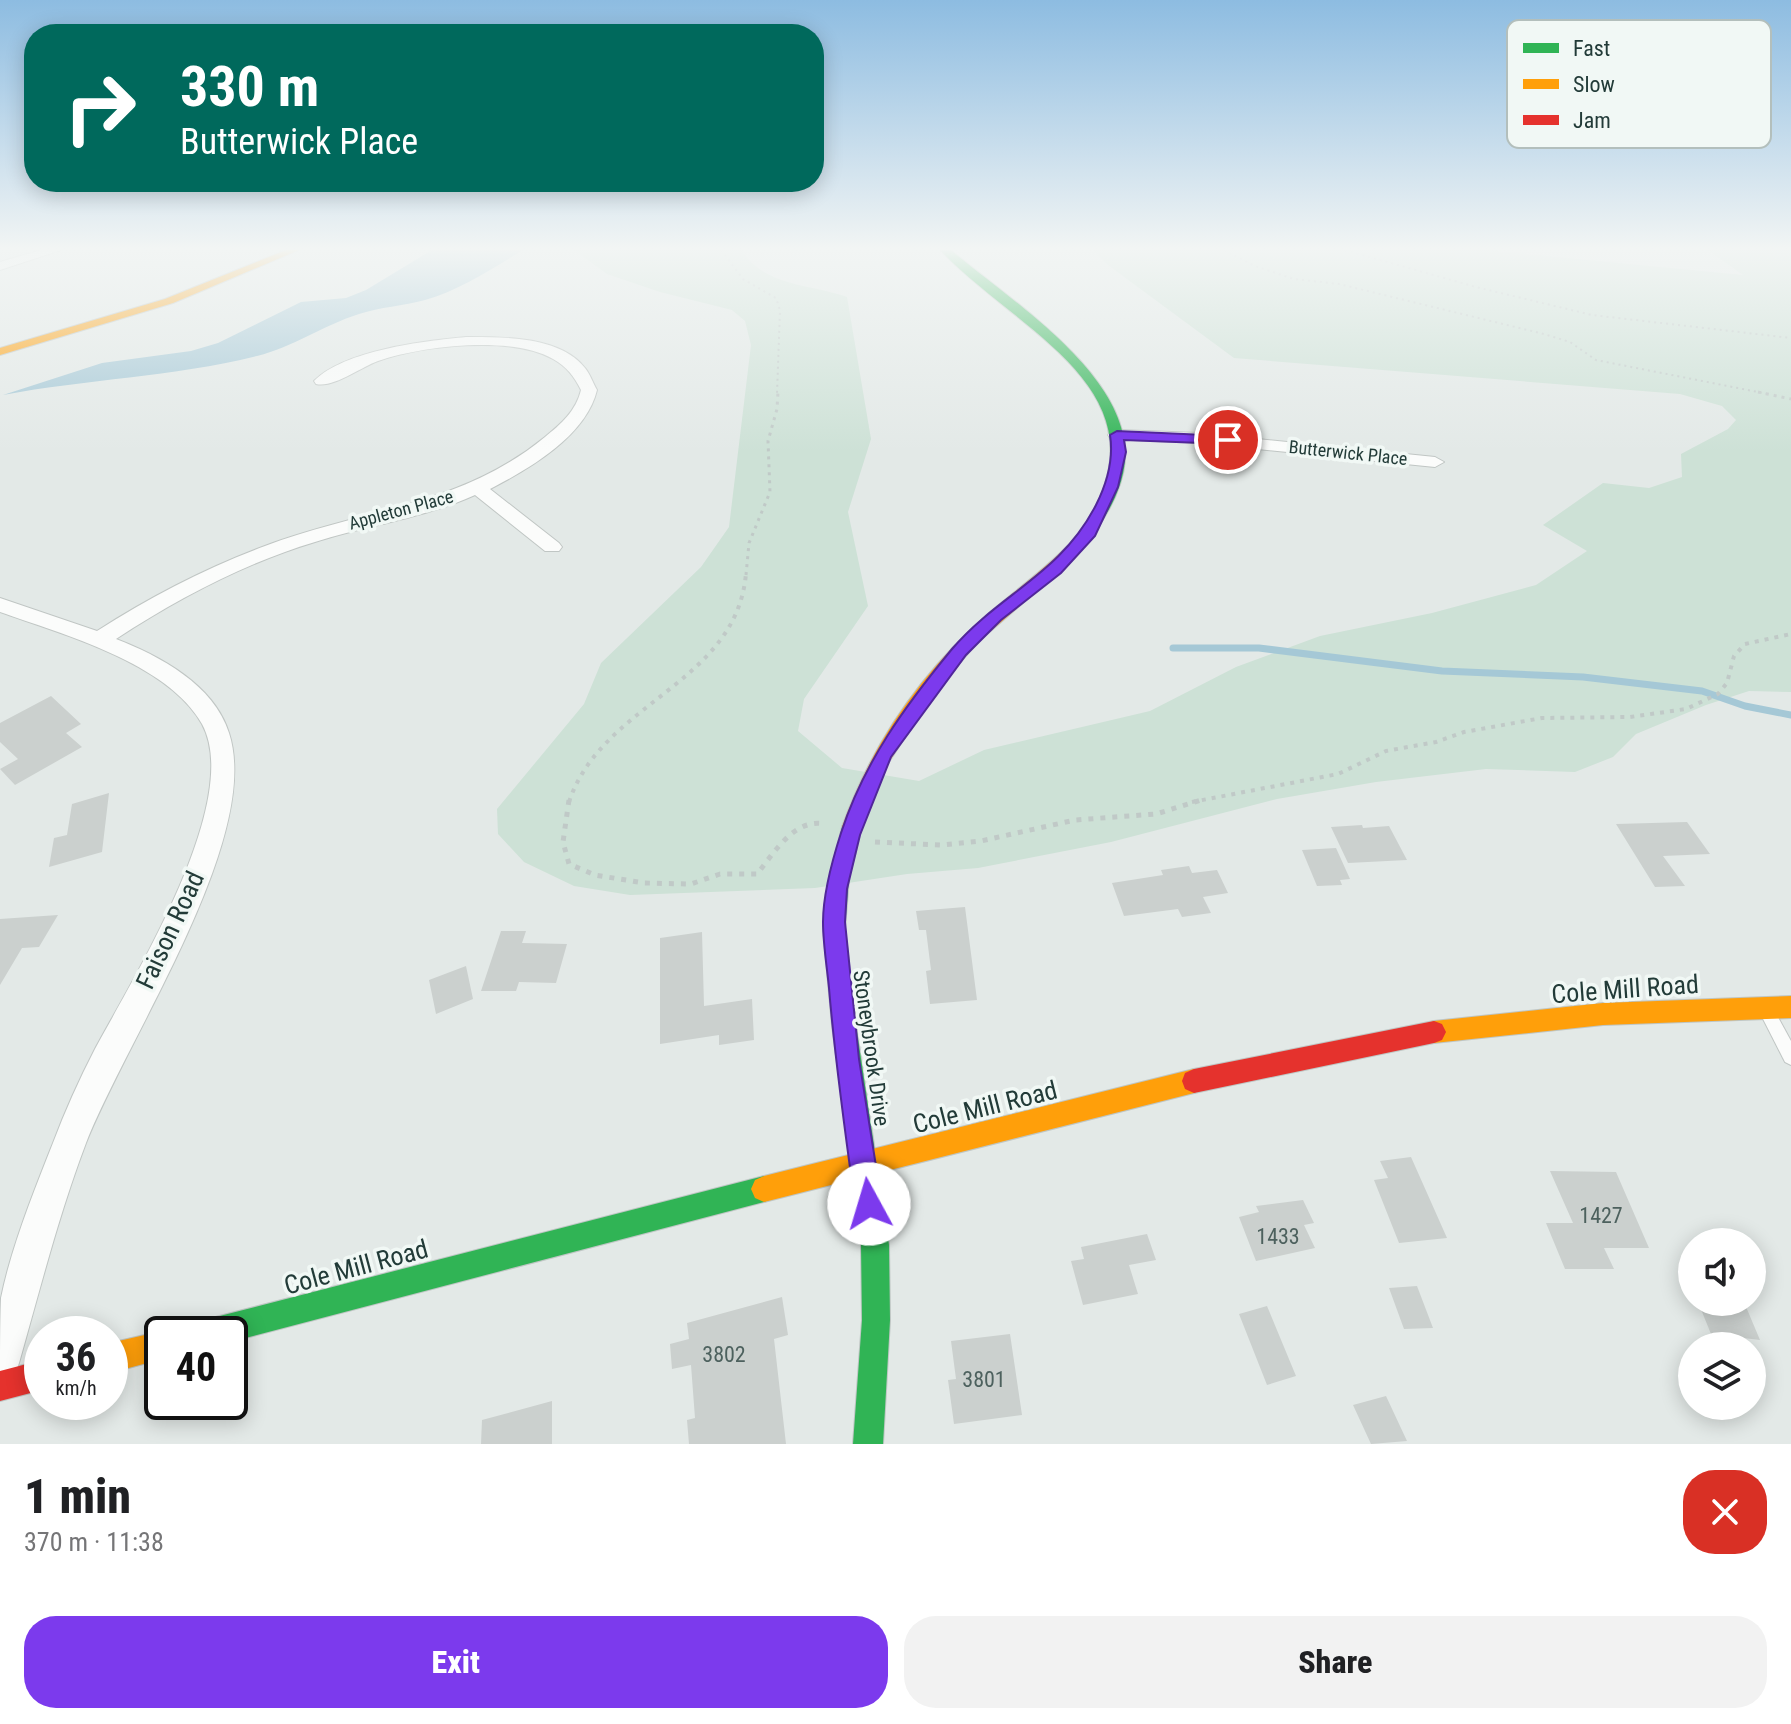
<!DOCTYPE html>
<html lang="en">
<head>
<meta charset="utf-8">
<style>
	:root { --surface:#fff; --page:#f2f2f2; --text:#202124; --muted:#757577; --accent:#7c3aed }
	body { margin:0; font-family:"Roboto Condensed",sans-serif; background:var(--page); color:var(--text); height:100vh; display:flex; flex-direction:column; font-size:30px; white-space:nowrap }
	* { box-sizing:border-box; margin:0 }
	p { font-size:26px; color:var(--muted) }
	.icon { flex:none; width:44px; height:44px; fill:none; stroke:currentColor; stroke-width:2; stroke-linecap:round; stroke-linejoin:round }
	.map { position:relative; height:1444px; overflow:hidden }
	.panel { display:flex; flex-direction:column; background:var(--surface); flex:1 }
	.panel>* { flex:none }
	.banner { position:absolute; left:24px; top:24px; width:800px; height:168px; border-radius:32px; box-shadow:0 4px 20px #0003; background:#00695c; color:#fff; overflow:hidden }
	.controls { position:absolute; left:1678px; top:1228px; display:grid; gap:16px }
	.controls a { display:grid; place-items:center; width:88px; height:88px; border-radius:50%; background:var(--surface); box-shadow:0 4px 20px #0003; font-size:40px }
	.speed { position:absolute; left:24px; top:1316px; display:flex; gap:16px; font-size:40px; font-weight:700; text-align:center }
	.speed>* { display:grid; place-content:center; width:104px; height:104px; border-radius:50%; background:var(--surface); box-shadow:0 4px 20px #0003; line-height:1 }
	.speed small { font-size:20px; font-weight:400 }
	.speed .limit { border:4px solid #111; border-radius:12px; background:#fff; color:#111 }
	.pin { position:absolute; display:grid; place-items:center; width:68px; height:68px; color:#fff; margin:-34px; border:4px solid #fff; border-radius:50%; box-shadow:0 2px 8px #0007 }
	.me { position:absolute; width:88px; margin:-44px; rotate:354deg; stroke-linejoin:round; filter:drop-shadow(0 0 6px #0008) }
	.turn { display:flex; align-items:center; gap:28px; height:168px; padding:0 24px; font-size:36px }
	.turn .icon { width:104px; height:104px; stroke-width:2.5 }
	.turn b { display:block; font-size:56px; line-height:68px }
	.round { display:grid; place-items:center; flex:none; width:84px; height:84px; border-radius:32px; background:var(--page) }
	.headline { display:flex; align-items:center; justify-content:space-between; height:136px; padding:0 24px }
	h1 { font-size:48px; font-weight:800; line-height:60px }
	.cta { display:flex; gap:16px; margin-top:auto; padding:16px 24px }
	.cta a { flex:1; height:92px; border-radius:32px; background:var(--accent); color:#fff; font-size:32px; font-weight:800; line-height:92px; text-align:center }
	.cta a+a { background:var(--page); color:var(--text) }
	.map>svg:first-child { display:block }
	.green { fill:#cde1d6 }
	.water { fill:#a5c8d6 }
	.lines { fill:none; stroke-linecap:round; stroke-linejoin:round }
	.stream { stroke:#a5c8d6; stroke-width:7 }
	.building { fill:#cbd0ce }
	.lane-casing { stroke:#c0c6c4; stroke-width:2 }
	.street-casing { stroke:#c0c6c4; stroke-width:2 }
	.fast-casing { stroke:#bfc6c4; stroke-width:2 }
	.slow-casing { stroke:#bfc6c4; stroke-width:2 }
	.jam-casing { stroke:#bfc6c4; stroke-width:2 }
	.path-far3 { stroke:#c0c9c7; stroke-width:2; stroke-dasharray:2 4; stroke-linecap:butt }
	.path-far2 { stroke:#c0c9c7; stroke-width:3; stroke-dasharray:3 5; stroke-linecap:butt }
	.path-far1 { stroke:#c0c9c7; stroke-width:4; stroke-dasharray:4 6; stroke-linecap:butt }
	.path { stroke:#c0c9c7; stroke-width:5; stroke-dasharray:5 7; stroke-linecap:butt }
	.lane { fill:#fbfcfb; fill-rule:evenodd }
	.street { fill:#fbfcfb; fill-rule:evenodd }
	.fast { fill:#30b455; fill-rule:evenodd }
	.slow { fill:#ff9f0a; fill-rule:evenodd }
	.jam { fill:#e5322d; fill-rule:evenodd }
	.route { fill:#7c3aed; stroke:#51269a; stroke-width:2 }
	.labels { text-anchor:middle; stroke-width:7; stroke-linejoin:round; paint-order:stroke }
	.far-street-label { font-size:18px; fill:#223b38; stroke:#f1f8f5 }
	.street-label { font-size:22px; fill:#223b38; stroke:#f1f8f5 }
	.near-number-label { font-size:22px; fill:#4d615e }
	.near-street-label { font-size:26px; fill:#223b38; stroke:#f1f8f5 }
	.key { fill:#f1f8f5; stroke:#b3bfbc; stroke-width:2 }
	.key-label { font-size:22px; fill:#223b38 }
</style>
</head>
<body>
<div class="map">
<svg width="1791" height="1444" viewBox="0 0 1791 1444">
	<rect width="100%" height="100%" fill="#e3e9e7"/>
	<path class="green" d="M574 250H741C766 287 806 283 847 297L871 439 848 512 868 606 804 699 798 731 842 768 919 781 984 750 1150 711 1236 667 1320 636 1432 613 1536 585 1587 551 1543 525 1603 483 1649 488 1682 477 1681 454 1728 429 1736 420 1722 406 1680 394 1234 358 1108 265 1093 250H1484L1743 275 1708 250H1791V692L1749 691 1706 705 1636 734 1613 757 1575 772 1486 769 1376 782 1277 799 1111 842 978 868 907 874 815 888 630 895 574 886 524 862 498 834 497 809 584 704 601 663 701 567 729 527 751 345 745 321 732 310 660 292 607 274Z"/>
	<path class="water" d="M432 250H523C492 269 460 290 425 300 403 306 380 307 359 314 324 325 293 347 257 356 173 377 87 379 3 395L102 363 191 351 218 343 301 302 346 298 366 290Z"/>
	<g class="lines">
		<path class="stream" d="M1173 648H1259L1442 671 1583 677 1702 691 1745 706 1791 715"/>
	</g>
	<path class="building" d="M51 696 81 724 66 733 82 747 15 785 0 769 18 759 0 742V723Z
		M109 793 102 852 49 867 54 838 67 835 72 804Z
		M1687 822 1710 854 1663 856 1685 886 1655 887 1616 824Z
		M1362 825 1363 828 1389 826 1407 860 1348 863 1331 827Z
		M1336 848 1350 879 1340 880 1342 885 1317 886 1302 850Z
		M1189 866 1192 873 1217 870 1228 893 1203 897 1211 913 1182 917 1178 909 1124 916 1112 883 1163 875 1161 870Z
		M965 907 977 1000 930 1004 926 971 931 970 926 930H919L916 911Z
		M58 915 39 947 22 948 0 985V919Z
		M501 931H526L522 943 567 944 556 983 519 982 516 991H481Z
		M702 932 704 1006 752 999 754 1040 719 1045V1035L660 1044V938Z
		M466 966 473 999 436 1014 429 980Z
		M1411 1157 1447 1238 1399 1243 1374 1180 1388 1178 1380 1161Z
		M1550 1171 1616 1172 1649 1248H1604L1614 1269H1565L1546 1223H1573Z
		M1303 1200 1314 1223 1304 1225 1315 1248 1256 1261 1239 1217 1259 1212 1256 1206Z
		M1147 1234 1156 1260 1129 1265 1138 1294 1083 1305 1071 1261 1084 1259 1081 1247Z
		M1417 1286 1433 1328 1404 1329 1389 1288Z
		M782 1297 788 1335 774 1339 786 1444H689L687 1420 695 1418 691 1365 672 1369 670 1344 689 1339 687 1323Z
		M1698 1302H1744L1760 1340 1711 1334Z
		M1267 1306 1296 1376 1267 1385 1239 1314Z
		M1010 1334 1022 1415 954 1424 948 1380 956 1379 951 1341Z
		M1386 1396 1407 1441 1371 1444 1353 1405Z
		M552 1401V1444H481L482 1420Z"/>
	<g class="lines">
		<g class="lane-casing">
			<path id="lane" d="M1768 1006 1773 1008 1791 1041V1065L1785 1062 1760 1013 1763 1008Z"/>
		</g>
		<g class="street-casing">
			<path id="street" d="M41 250H61L0 270V262Z
				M466 337C503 337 560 336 585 368 590 374 593 383 597 390 586 436 529 469 490 489L559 543 562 547 559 551H545L475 495C424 518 368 525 315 542 245 563 177 599 116 639 160 656 214 685 229 733 263 837 126 1040 86 1143 59 1214 40 1289 19 1363L14 1377 0 1382C0 1356 0 1324 1 1298 11 1248 34 1191 53 1143 65 1111 79 1080 95 1049 132 980 244 801 202 724 168 663 62 634 0 612V598L97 631C150 597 206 568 265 546 362 509 460 507 545 437 561 424 576 411 581 390 574 376 567 367 553 359 511 335 422 346 378 361 361 367 334 388 316 384L314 381C345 350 424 341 466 337Z
				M1117 430 1199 433 1435 457 1444 462 1435 467 1199 443 1111 439 1108 435 1111 431Z"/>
		</g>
		<g class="fast-casing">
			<path id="fast" d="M940 250H951C1008 299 1131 375 1125 460 1123 487 1109 512 1094 533L1089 534 1082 530C1175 392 1018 333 940 250Z
				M852 819 859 821 862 827 849 878 845 928 856 1025 889 1245 890 1320 883 1444H853L862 1320 861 1245 832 1025 823 928 829 878 842 827 845 821Z
				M764 1176 773 1180 777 1189 773 1198 764 1202 230 1342V1334H190L194 1324 204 1320Z"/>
		</g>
		<g class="slow-casing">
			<path id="slow" d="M286 250H299L173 303 0 355V348L165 299Z
				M1089 526 1096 530 1062 569 978 642 935 691 885 768 859 833 852 835 845 833 842 827C872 744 922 671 989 613 1022 585 1057 561 1084 527Z
				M1791 996V1018L1603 1025 1434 1043 1426 1040 1422 1032 1426 1024 1434 1021 1603 1003Z
				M1194 1069 1203 1073 1206 1081 1203 1089 1194 1093 764 1202 755 1198 751 1189 755 1180 764 1176Z
				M162 1331 170 1334H162V1359L110 1373V1343Z"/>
		</g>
		<g class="jam-casing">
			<path id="jam" d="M1434 1021 1442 1024 1446 1032 1442 1040 1434 1043 1194 1093 1185 1089 1182 1081 1185 1073 1194 1069Z
				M42 1360V1390L0 1401V1371Z"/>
		</g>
		<path class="path-far3" d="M721 250 743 279 776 298 780 310 777 394
			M1224 250 1255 266 1294 279 1339 284 1544 334 1570 342 1596 360 1768 394
			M1345 250 1476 287 1592 315 1791 338"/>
		<path class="path-far2" d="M1758 392 1791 399
			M746 575 749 543 770 492 768 441 777 409 778 392"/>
		<path class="path-far1" d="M569 802C602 702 737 684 746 573
			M1192 802 1338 774 1386 751 1436 742 1464 732 1542 718 1630 717 1686 709 1718 694 1727 683 1734 656 1745 644 1791 634"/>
		<path class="path" d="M569 800 563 842 569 864 595 875 644 883 691 884 720 874H757C774 853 794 818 825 824
			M875 842 941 845 981 841 1075 820 1156 814 1201 800"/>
		<use href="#lane" class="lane"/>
		<use href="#street" class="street"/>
		<use href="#fast" class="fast"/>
		<use href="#slow" class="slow"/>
		<use href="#jam" class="jam"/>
	</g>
	<linearGradient id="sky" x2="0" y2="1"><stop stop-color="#8dbce1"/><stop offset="0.55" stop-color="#f2f5f4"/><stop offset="1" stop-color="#f2f5f4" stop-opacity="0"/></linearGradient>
	<rect width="1791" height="452" fill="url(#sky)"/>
	<path class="route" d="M1117 431 1228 436 1235 440 1228 444 1124 440 1126 452 1118 487 1095 536 1061 573 1001 620 966 655 891 757 860 835 847 889 845 922 859 1059 882 1204 878 1214 869 1218 859 1214 855 1204C845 1132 835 1061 829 988 827 967 823 944 823 922 823 893 832 861 841 833 864 762 905 706 952 649 1000 593 1060 575 1096 505 1107 483 1114 460 1110 435Z"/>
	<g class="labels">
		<g class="far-street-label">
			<text transform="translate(1348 453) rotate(6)" y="6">Butterwick Place</text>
			<text transform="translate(401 510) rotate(-15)" y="6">Appleton Place</text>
		</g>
		<g class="street-label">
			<text transform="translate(872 1048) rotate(82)" y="8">Stoneybrook Drive</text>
		</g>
		<g class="near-number-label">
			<text x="1601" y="1223">1427</text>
			<text x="1278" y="1244">1433</text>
			<text x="724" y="1362">3802</text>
			<text x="984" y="1387">3801</text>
		</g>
		<g class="near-street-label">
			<text transform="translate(170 930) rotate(-65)" y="9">Faison Road</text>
			<text transform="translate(1625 989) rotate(-4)" y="9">Cole Mill Road</text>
			<text transform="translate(985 1107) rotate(-14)" y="9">Cole Mill Road</text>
			<text transform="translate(356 1267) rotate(-15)" y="9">Cole Mill Road</text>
		</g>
	</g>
	<rect x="1507" y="20" width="264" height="128" rx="12" class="key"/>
	<rect x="1523" y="43" width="36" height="10" fill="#30b455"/>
	<rect x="1523" y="79" width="36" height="10" fill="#ff9f0a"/>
	<rect x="1523" y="115" width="36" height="10" fill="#e5322d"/>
	<g class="key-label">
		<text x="1573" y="56">Fast</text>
		<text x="1573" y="92">Slow</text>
		<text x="1573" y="128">Jam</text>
	</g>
</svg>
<div class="controls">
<a><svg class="icon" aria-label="sound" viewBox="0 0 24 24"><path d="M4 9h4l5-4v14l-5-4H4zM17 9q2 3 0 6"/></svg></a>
<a><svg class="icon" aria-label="layers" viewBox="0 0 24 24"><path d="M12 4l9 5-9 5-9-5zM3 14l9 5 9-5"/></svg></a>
</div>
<div class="speed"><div>36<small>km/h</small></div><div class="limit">40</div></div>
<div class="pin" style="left:1228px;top:440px;background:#d93025"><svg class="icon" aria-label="arrive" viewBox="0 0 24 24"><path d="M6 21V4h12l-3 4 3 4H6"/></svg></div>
<svg class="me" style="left:869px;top:1204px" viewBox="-20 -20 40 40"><circle r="19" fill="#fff"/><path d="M0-13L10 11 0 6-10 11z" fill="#7c3aed"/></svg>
<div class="banner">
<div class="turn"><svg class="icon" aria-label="right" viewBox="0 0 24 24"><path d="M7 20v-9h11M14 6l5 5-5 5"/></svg><div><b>330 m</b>Butterwick Place</div></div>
</div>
</div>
<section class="panel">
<div class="headline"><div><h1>1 min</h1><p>370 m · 11:38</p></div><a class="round" style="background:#d93025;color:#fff"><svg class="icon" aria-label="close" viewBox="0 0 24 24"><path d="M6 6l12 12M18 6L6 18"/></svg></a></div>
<div class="cta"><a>Exit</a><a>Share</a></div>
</section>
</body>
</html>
